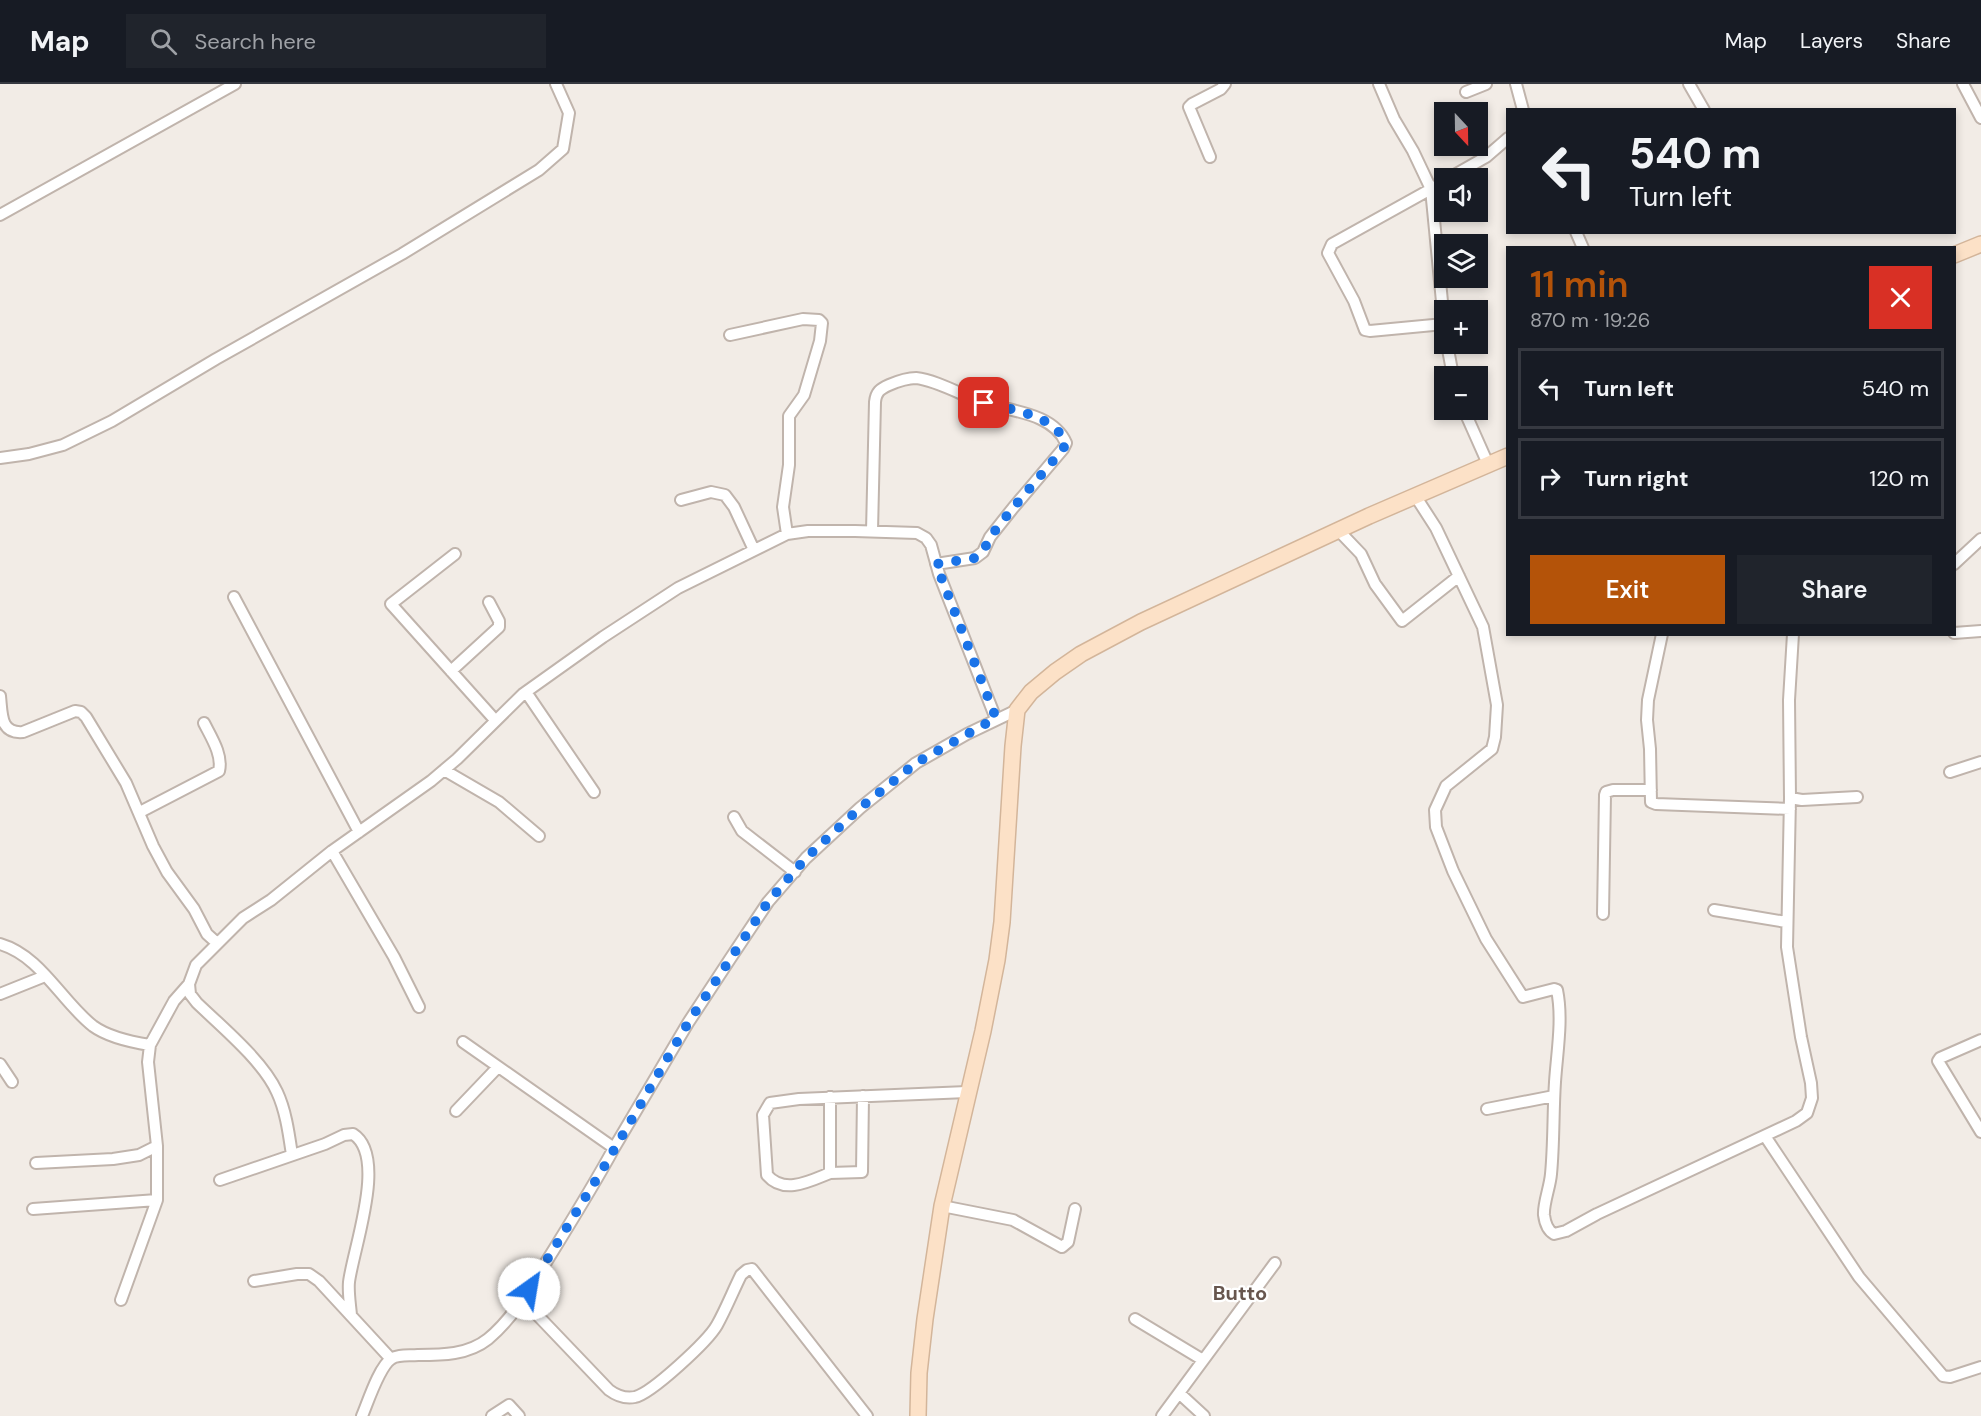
<!DOCTYPE html>
<html lang="en">
<head>
<meta charset="utf-8">
<style>
	:root { --surface:#171b24; --page:#20242c; --text:#f1f3f6; --muted:#9ea1a6; --line:#363941; --accent:#b45309 }
	body { margin:0; font-family:"DM Sans",sans-serif; background:var(--page); color:var(--text); height:100vh; display:flex; flex-direction:column; font-size:22px; white-space:nowrap }
	* { box-sizing:border-box; margin:0 }
	p { font-size:20px; color:var(--muted) }
	.icon { flex:none; width:33px; height:33px; fill:none; stroke:currentColor; stroke-width:2; stroke-linecap:round; stroke-linejoin:round }
	.map { position:relative; flex:1; overflow:hidden }
	.panel { position:absolute; left:1506px; top:162px; width:450px; height:390px; display:flex; flex-direction:column; background:var(--surface); border-radius:0px; box-shadow:0 3px 9px #0003 }
	.panel>* { flex:none }
	.hud { position:absolute; left:1506px; top:24px; width:450px; height:126px; border-radius:0px; box-shadow:0 3px 9px #0003; background:#171b24; color:var(--text); overflow:hidden }
	.needle { width:39px; rotate:158deg }
	.tools { position:absolute; left:1434px; top:18px; display:grid; gap:12px }
	.tools a { display:grid; place-items:center; width:54px; height:54px; border-radius:0px; background:var(--surface); box-shadow:0 3px 9px #0003; font-size:30px }
	.pin { position:absolute; display:grid; place-items:center; width:51px; height:51px; color:#fff; margin:-26px; border-radius:12px; box-shadow:0 3px 9px #0006 }
	.me { position:absolute; width:66px; margin:-33px; rotate:32deg; stroke-linejoin:round; filter:drop-shadow(0 0 4px #0008) }
	.turn { display:flex; align-items:center; gap:21px; height:126px; padding:0 24px; font-size:27px }
	.turn .icon { width:78px; height:78px; stroke-width:2.5 }
	.turn b { display:block; font-size:42px; line-height:51px }
	.round { display:grid; place-items:center; flex:none; width:63px; height:63px; border-radius:0px; background:var(--page) }
	.head { display:flex; align-items:center; justify-content:space-between; height:102px; padding:0 24px }
	h1 { font-size:36px; font-weight:600; line-height:45px; color:var(--accent) }
	.button { display:flex; gap:12px; margin-top:auto; padding:12px 24px }
	.button a { flex:1; height:69px; border-radius:0px; background:var(--accent); color:#fff; font-size:24px; font-weight:600; line-height:69px; text-align:center }
	.button a+a { background:var(--page); color:var(--text) }
	ul { padding:0; list-style:none }
	li { display:flex; align-items:center; gap:18px; height:81px; margin:0 12px 9px; padding:0 12px; border:3px solid var(--line); border-radius:0px }
	li div { flex:1 }
	li b { display:block; font-size:22px }
	li em { font-style:normal }
	header { display:flex; align-items:center; gap:36px; box-sizing:border-box; height:84px; padding:0 30px; background:var(--surface); border-bottom:2px solid var(--line) }
	header strong { font-size:28px }
	nav { display:flex; gap:33px; margin-inline-start:auto; font-size:21px }
	.search { width:420px; height:54px; background:var(--page); display:flex; align-items:center; gap:15px; box-sizing:border-box; padding:0 21px; border-radius:0px; color:var(--muted); font-size:22px }
	.map>svg:first-child { display:block }
	.lines { fill:none; stroke-linecap:round; stroke-linejoin:round }
	.street-casing { stroke:#c0b4ac; stroke-width:14 }
	.secondary-casing { stroke:#d3b59a; stroke-width:18 }
	.street { stroke:#fff; stroke-width:10 }
	.secondary { stroke:#fce1c7; stroke-width:15 }
	.route { stroke:#1a73e8; stroke-width:10; stroke-dasharray:0 18 }
	.labels { text-anchor:middle; stroke-width:4.5; stroke-linejoin:round; paint-order:stroke }
	.quarter-label { font-size:20px; font-weight:bold; fill:#67564e; stroke:#fff }
</style>
</head>
<body>
<header>
<strong>Map</strong>
<div class="search"><svg class="icon" aria-label="search" viewBox="0 0 24 24"><circle cx="10" cy="10" r="6"/><path d="M15 15l6 6"/></svg>Search here</div>
<nav><a>Map</a><a>Layers</a><a>Share</a></nav>
</header>
<div class="map">
<svg width="1981" height="1332" viewBox="0 0 1981 1332">
	<rect width="100%" height="100%" fill="#f2ece6"/>
	<g class="lines">
		<g class="street-casing">
			<path id="street" d="M1379 0 1394 35 1413 67 1431 105 1332 160 1328 169 1354 217 1365 246 1370 247 1444 240
				M1516 0 1523 26
				M1689 0 1704 26
				M1963 0 1981 34
				M1466 8 1486 0
				M1210 73 1189 23 1192 20 1221 5 1225 0
				M1449 94 1486 73 1508 54
				M1444 97 1431 105 1444 238
				M0 131 235 0
				M1576 148 1583 164
				M730 251 803 235 819 236 822 239 820 257 804 311 789 332V381L783 423 787 450
				M1447 260 1453 292
				M1464 326 1488 380
				M0 374 29 370 63 361 112 337 216 275 402 170 539 86 563 65 569 29 556 0
				M1416 413 1436 444 1483 543 1497 621 1495 653 1492 665 1446 702 1435 726 1436 743 1453 787 1486 855 1523 913 1554 905 1557 906C1563 935 1557 968 1555 998 1553 1028 1554 1059 1551 1090 1550 1103 1543 1120 1544 1131 1545 1139 1547 1146 1554 1150L1566 1147 1597 1130 1796 1037 1807 1029 1812 1014 1811 999 1801 953 1787 863 1790 714 1789 616 1793 550
				M681 416 711 408 725 411 734 423 754 466
				M872 447 875 318C876 308 880 305 889 301 896 298 907 294 916 294 936 296 962 311 981 318 1007 327 1053 328 1066 359L1063 365 1013 424 990 453 983 468 975 474 936 480
				M1339 447 1361 470 1375 500 1402 537 1459 492
				M455 470 391 520 495 636
				M1954 480 1981 455
				M234 513 359 748
				M1954 549 1981 547
				M1662 550 1648 616 1647 636 1650 665 1651 718 1656 720 1790 725
				M451 587 499 543V537L489 518
				M526 608 594 708
				M0 612C2 630 0 650 23 648L75 627 81 628 86 633 126 699 153 762 167 788 194 825 207 850 217 859
				M444 686 499 718 539 752
				M1950 688 1981 678
				M1790 714 1802 716 1857 713
				M140 728 219 687C223 671 211 653 204 639
				M734 733 742 747 795 788
				M332 767 394 873 419 923
				M1714 826 1786 838
				M1603 830 1605 711 1606 708 1613 706H1651
				M0 860C41 872 61 917 93 942 108 953 131 958 150 961L148 978 157 1062V1116L121 1216
				M0 910 45 892
				M1981 956 1940 974 1938 977 1981 1048
				M150 961 174 917 189 900
				M0 980 12 998
				M830 1013V1089L862 1088 863 1012
				M1487 1025 1554 1012
				M456 1027 498 983
				M1765 1052 1859 1193 1943 1292 1950 1293 1981 1283
				M614 1064 688 939 730 875 768 818 806 774 860 724 916 679 967 650 1017 626
				M292 1071C289 1051 286 1027 277 1008 263 977 222 943 197 919L190 910 189 900 196 881 243 834 271 816 332 767 431 697 457 675 523 610 603 553 678 504 787 450 808 447H855L917 449 926 454 931 461 939 490 996 635
				M36 1079 113 1075 139 1071 157 1062
				M830 1089C810 1097 784 1111 767 1091L763 1031 770 1019 799 1015 967 1008
				M220 1096 325 1060 344 1051 353 1050C388 1072 353 1165 349 1198 348 1208 350 1220 351 1231
				M942 1122 1013 1136 1062 1163 1068 1158 1075 1125
				M33 1125 157 1116
				M254 1197 297 1190H309L319 1197 391 1275
				M522 1215 609 1306C617 1312 625 1315 635 1313 652 1309 708 1257 717 1241 726 1225 733 1207 741 1191L747 1186 752 1185 867 1332
				M1135 1235 1203 1276
				M1179 1309 1204 1332
				M362 1332C368 1318 379 1283 391 1275 398 1270 409 1272 418 1271 442 1271 468 1271 488 1255 516 1232 534 1197 553 1167 574 1133 595 1099 614 1064L463 958
				M492 1332 509 1321 519 1332
				M1162 1332 1275 1179"/>
		</g>
		<g class="secondary-casing">
			<path id="secondary" d="M1954 171 1981 160
				M918 1332 919 1289 925 1235 942 1122 983 947 997 876 1002 838 1013 662 1017 626 1031 608 1055 588 1081 570 1141 538 1369 432 1508 372"/>
		</g>
		<use href="#street" class="street"/>
		<use href="#secondary" class="secondary"/>
	</g>
	<g class="lines">
		<path class="route" d="M529 1205 604 1083 688 939 768 818 806 774 860 724 916 679 996 634 936 480 975 474 983 468 990 453 1013 424 1063 365 1066 359C1054 331 1010 325 984 319"/>
	</g>
	<g class="labels">
		<g class="quarter-label">
			<text x="1240" y="1216">Butto</text>
		</g>
	</g>
</svg>
<div class="tools">
<a><svg class="needle" viewBox="-14 -14 28 28"><path d="M0-13l5 13h-10z" fill="#e53935"/><path d="M0 13l5-13h-10z" fill="#9ea1a6"/></svg></a>
<a><svg class="icon" aria-label="sound" viewBox="0 0 24 24"><path d="M4 9h4l5-4v14l-5-4H4zM17 9q2 3 0 6"/></svg></a>
<a><svg class="icon" aria-label="layers" viewBox="0 0 24 24"><path d="M12 4l9 5-9 5-9-5zM3 14l9 5 9-5"/></svg></a>
<a>+</a>
<a>−</a>
</div>
<div class="pin" style="left:984px;top:319px;background:#d93025"><svg class="icon" aria-label="arrive" viewBox="0 0 24 24"><path d="M6 21V4h12l-3 4 3 4H6"/></svg></div>
<svg class="me" style="left:529px;top:1205px" viewBox="-20 -20 40 40"><circle r="19" fill="#fff"/><path d="M0-13L10 11 0 6-10 11z" fill="#1a73e8"/></svg>
<div class="hud">
<div class="turn"><svg class="icon" aria-label="left" viewBox="0 0 24 24"><path d="M17 20v-9H6M10 6l-5 5 5 5"/></svg><div><b>540 m</b>Turn left</div></div>
</div>
<section class="panel">
<div class="head"><div><h1>11 min</h1><p>870 m · 19:26</p></div><a class="round" style="background:#d93025;color:#fff"><svg class="icon" aria-label="close" viewBox="0 0 24 24"><path d="M6 6l12 12M18 6L6 18"/></svg></a></div>
<ul>
<li><svg class="icon" aria-label="left" viewBox="0 0 24 24"><path d="M17 20v-9H6M10 6l-5 5 5 5"/></svg><div><b>Turn left</b></div><em>540 m</em></li>
<li><svg class="icon" aria-label="right" viewBox="0 0 24 24"><path d="M7 20v-9h11M14 6l5 5-5 5"/></svg><div><b>Turn right</b></div><em>120 m</em></li>
</ul>
<div class="button"><a>Exit</a><a>Share</a></div>
</section>
</div>
</body>
</html>
